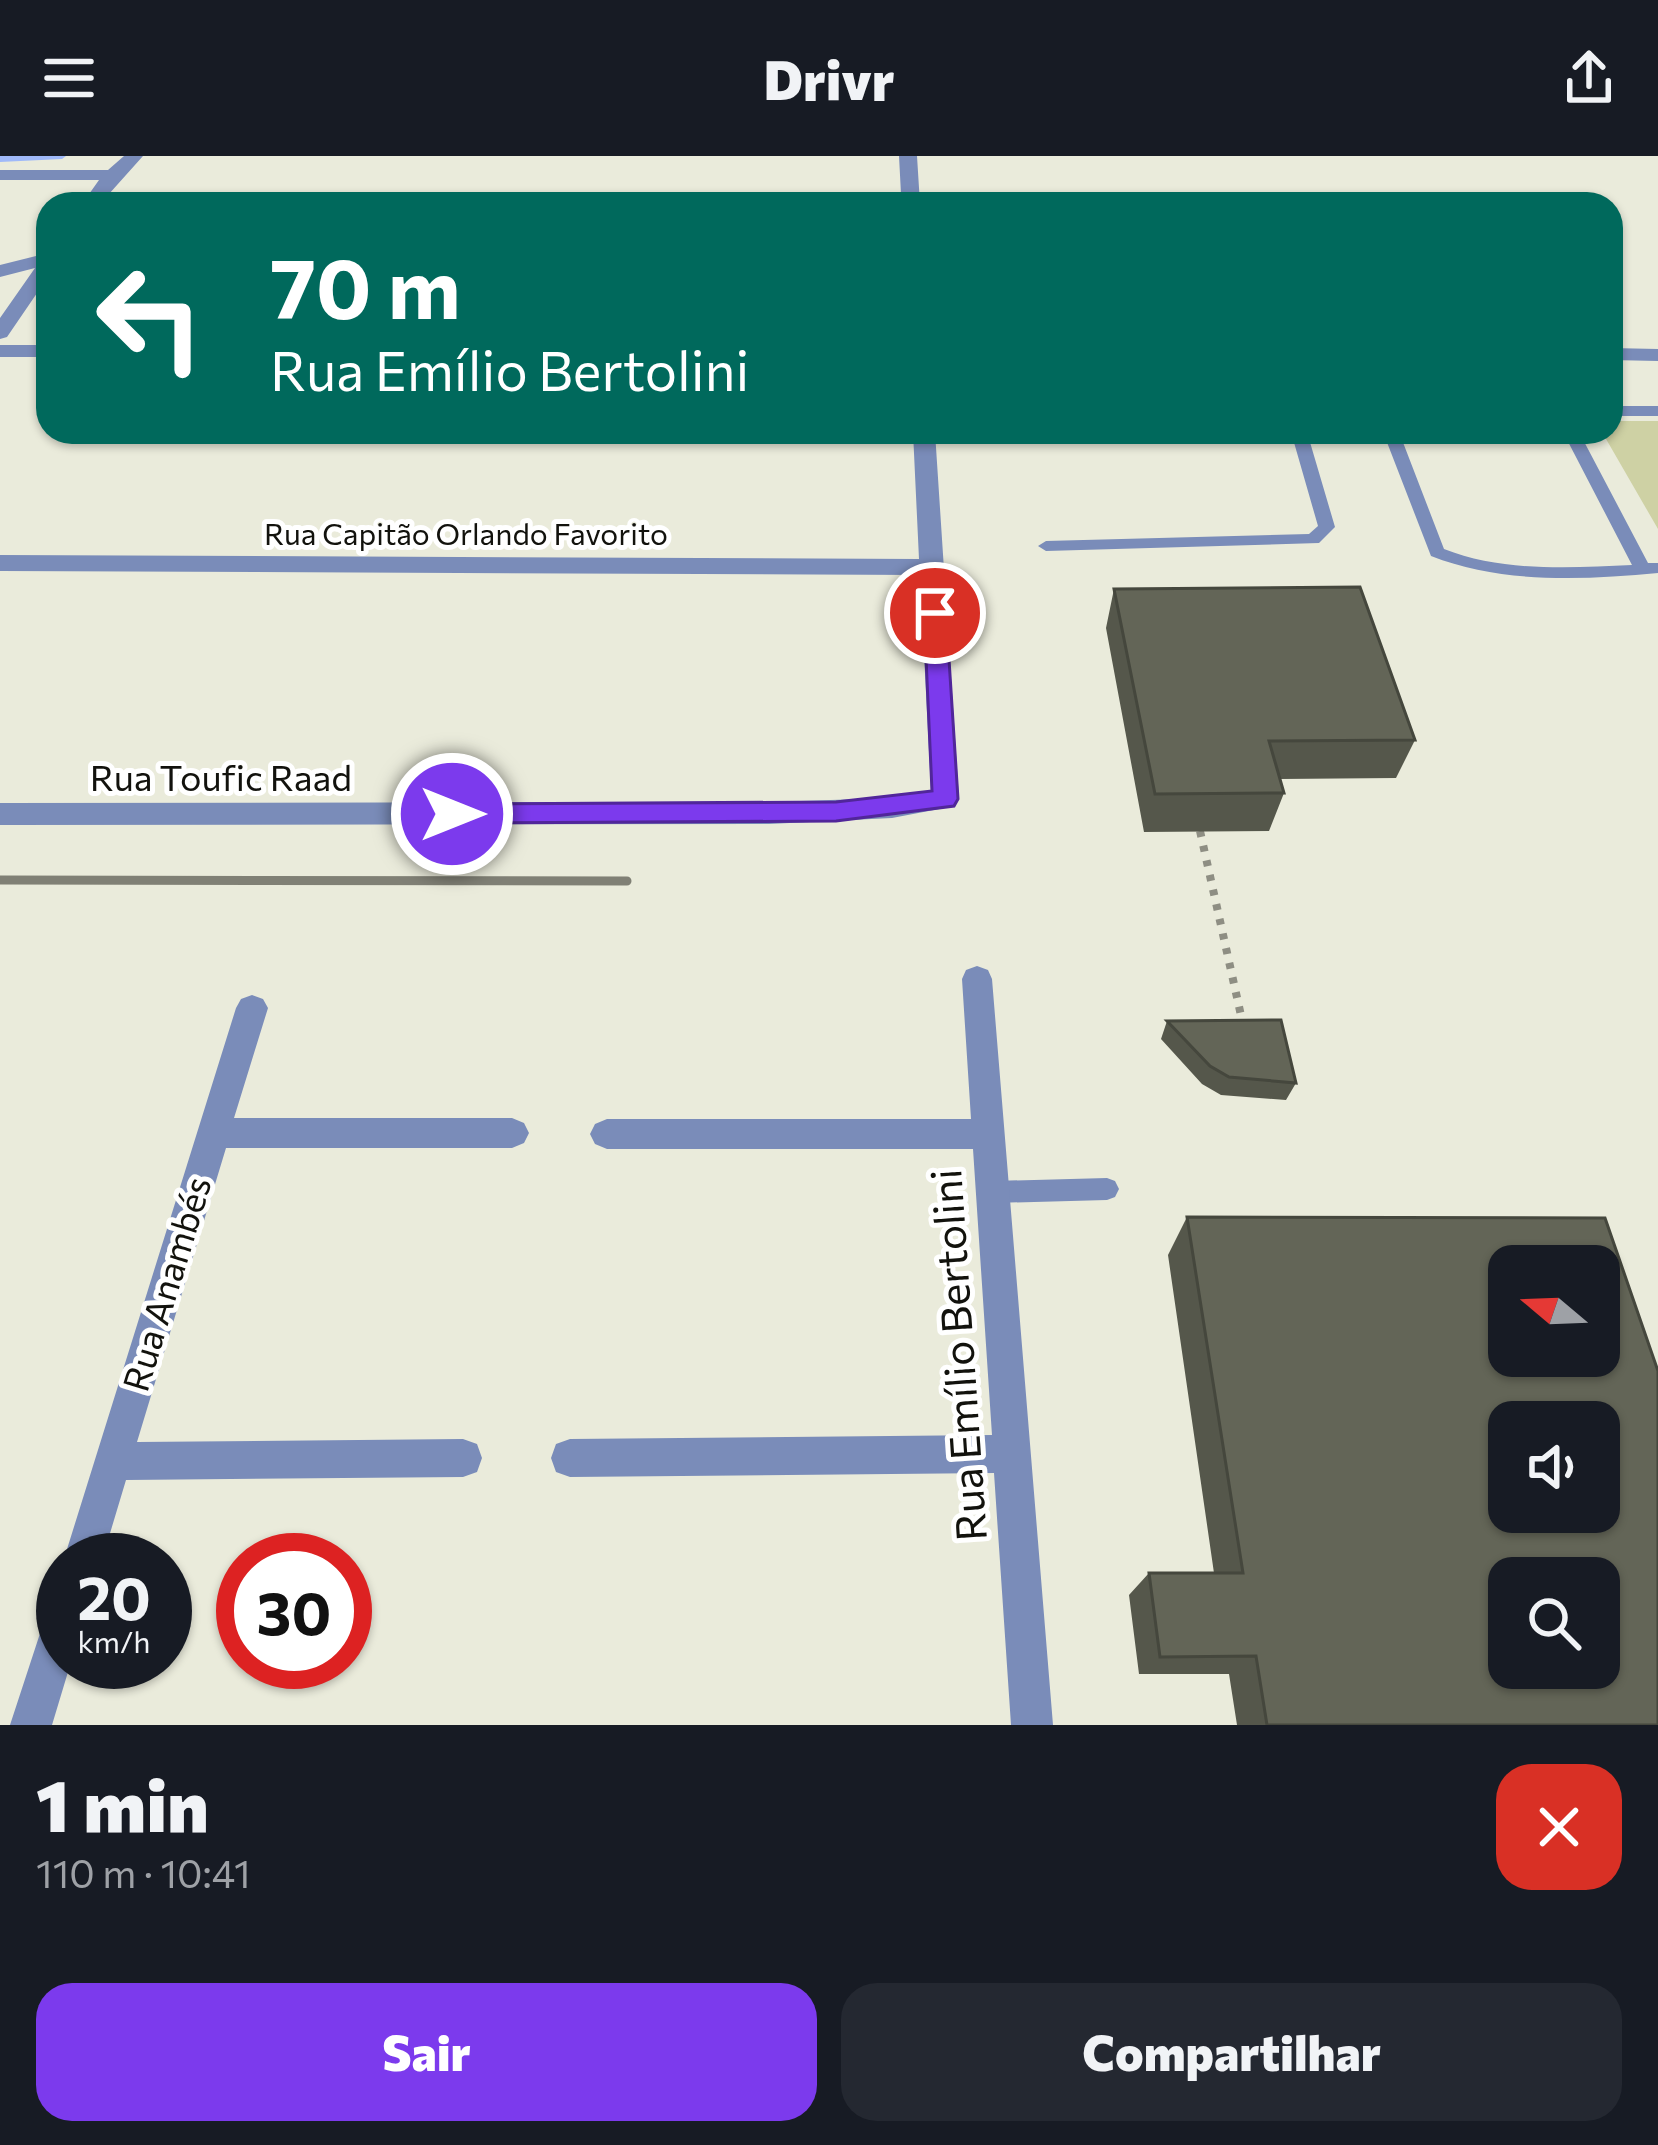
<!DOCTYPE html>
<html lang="pt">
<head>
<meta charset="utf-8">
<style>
	:root { --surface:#171b24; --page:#242831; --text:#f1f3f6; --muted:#9ea1a6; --accent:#7c3aed }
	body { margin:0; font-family:Commissioner,sans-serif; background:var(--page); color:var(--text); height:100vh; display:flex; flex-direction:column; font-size:45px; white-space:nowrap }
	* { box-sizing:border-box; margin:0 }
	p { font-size:39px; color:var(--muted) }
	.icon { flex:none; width:66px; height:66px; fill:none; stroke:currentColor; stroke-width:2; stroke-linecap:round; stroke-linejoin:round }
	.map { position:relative; height:1569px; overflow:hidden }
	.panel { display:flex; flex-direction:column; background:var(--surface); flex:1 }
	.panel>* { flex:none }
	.guide { position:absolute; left:36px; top:36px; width:1587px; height:252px; border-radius:36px; box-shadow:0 3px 9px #0004; background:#00695c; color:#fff; overflow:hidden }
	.needle { width:78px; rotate:289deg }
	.buttons { position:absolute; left:1488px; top:1089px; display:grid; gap:24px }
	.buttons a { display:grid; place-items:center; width:132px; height:132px; border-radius:24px; background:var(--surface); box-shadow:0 3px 9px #0004; font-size:60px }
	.speed { position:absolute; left:36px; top:1377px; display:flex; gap:24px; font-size:60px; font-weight:700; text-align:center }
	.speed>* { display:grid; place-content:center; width:156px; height:156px; border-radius:50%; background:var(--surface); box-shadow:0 3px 9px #0004; line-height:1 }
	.speed small { font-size:30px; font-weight:400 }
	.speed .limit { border:18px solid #d22; background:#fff; color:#111 }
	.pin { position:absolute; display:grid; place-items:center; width:102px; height:102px; color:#fff; margin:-51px; border:6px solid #fff; border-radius:50%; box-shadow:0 3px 12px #0007 }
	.me { position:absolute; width:132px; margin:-66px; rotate:90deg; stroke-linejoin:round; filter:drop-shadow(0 0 9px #0008) }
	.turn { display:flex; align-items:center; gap:42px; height:252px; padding:0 36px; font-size:54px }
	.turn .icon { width:156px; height:156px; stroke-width:2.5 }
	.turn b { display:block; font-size:84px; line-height:102px }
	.round { display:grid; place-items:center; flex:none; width:126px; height:126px; border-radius:36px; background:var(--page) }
	.summary { display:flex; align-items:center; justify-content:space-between; height:204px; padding:0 36px }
	h1 { font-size:72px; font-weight:800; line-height:90px }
	.action { display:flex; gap:24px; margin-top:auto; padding:24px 36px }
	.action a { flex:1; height:138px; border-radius:36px; background:var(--accent); color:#fff; font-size:48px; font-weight:800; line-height:138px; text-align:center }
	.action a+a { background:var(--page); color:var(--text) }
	header { display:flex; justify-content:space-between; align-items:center; height:156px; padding:0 36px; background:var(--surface); font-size:54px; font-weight:800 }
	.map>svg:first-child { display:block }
	.green { fill:#ced1a4 }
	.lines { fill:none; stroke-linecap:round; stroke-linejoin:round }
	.stream { fill:#9fb9f9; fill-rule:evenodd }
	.path { stroke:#8e8e83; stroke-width:8; stroke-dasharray:6 9; stroke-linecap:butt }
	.lane { fill:#7a8cb9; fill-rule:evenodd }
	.street { fill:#7a8cb9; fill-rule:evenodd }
	.rail { stroke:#808075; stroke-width:9 }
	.wall { fill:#55574b }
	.building { fill:#636557; stroke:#45473d; stroke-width:3; fill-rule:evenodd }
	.route { fill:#7c3aed; stroke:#51269a; stroke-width:3 }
	.labels { text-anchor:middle; stroke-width:10; stroke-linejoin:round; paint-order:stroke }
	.far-street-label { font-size:30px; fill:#12120d; stroke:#fff }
	.street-label { font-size:36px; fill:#12120d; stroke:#fff }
	.near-street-label { font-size:42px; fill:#12120d; stroke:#fff }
</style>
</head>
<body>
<header><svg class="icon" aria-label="menu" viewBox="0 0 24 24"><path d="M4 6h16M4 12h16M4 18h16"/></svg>Drivr<svg class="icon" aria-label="share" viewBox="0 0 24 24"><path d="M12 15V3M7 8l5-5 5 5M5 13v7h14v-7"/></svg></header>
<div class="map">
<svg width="1658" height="1569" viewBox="0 0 1658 1569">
	<rect width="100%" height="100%" fill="#eaebdb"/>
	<path class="green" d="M1611 265H1658V373L1602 276H1611Z"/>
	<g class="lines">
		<path class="stream" d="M0 0H66L62 3 0 6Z"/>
		<path class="path" d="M1200 675 1244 873"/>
		<path class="lane" d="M1611 250H1658V260H1611Z
			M1291 276H1307L1335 371 1319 387 1046 395 1038 390 1046 385 1309 378 1318 370Z
			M1383 276H1399L1444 393C1502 416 1570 412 1632 409L1563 276H1579L1648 407H1658V417C1584 424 1502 428 1431 400Z
			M1107 1022 1115 1025 1119 1033 1115 1041 1107 1044 993 1047 985 1044 981 1036 985 1028 993 1025Z"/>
		<path class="street" d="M124 0H143L100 48H82L99 24H0V14H108Z
			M899 0H917L920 48 297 47 288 42 297 37 901 38Z
			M48 97V121L7 181 0 183V162L35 112 0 121V109Z
			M0 189H48V201H0Z
			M1611 192 1658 193V205L1611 204Z
			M913 276H935L959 643 955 650 892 662 769 668 0 669V647L769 646 892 642 931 635 920 419 0 415V399L919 403Z
			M977 810 988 814 992 823 1053 1569H1011L994 1317 570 1321 556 1316 551 1302 556 1288 570 1283 992 1279 973 993H607L595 988 590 978 595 968 607 963H971L962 823 966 814Z
			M252 839 263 843 268 852 234 962H512L524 967 529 977 524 987 512 992H226L137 1286 463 1283 477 1288 482 1302 477 1316 463 1321 126 1324 102 1404 63 1406 236 852 241 843Z
			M63 1444V1506H71L52 1569H10L49 1450Z"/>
		<path class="rail" d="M0 724 627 725"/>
	</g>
	<path class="wall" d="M1114 433 1415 584 1396 622 1280 623 1284 637 1269 675 1144 676 1106 472Z
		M1167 865 1296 927 1286 944 1221 939 1202 928 1161 883Z
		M1187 1061 1658 1569H1237L1229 1518H1139L1129 1439 1149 1417H1214L1168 1099Z"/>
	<path class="building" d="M1360 431 1415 584 1269 585 1284 637 1155 638 1114 433Z
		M1281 864 1296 927 1229 921 1210 910 1167 865Z
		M1187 1061 1605 1062 1658 1215V1569H1267L1256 1500 1160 1501 1149 1417H1243ZM1509 1110H1599V1200H1509ZM1509 1266H1599V1356H1509ZM1509 1422H1599V1512H1509Z"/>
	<path class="route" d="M935 450 946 457 958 643 954 650 836 665 452 667 440 658 452 648 836 646 932 635 924 457Z"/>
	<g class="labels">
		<g class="far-street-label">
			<text x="466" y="389">Rua Capitão Orlando Favorito</text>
		</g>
		<g class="street-label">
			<text x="221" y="635">Rua Toufic Raad</text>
			<text transform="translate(167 1128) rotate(-73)" y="13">Rua Anambés</text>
		</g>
		<g class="near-street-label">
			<text transform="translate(959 1199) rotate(-94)" y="15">Rua Emílio Bertolini</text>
		</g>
	</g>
</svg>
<div class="buttons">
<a><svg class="needle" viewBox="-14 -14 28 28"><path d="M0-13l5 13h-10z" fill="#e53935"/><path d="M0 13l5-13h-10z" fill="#9ea1a6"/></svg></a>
<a><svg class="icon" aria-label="sound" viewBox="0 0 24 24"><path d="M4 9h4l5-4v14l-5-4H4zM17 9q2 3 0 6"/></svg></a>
<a><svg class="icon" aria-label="search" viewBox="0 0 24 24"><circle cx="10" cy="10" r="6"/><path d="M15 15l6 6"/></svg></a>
</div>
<div class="speed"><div>20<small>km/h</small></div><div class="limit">30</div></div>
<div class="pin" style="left:935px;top:457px;background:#d93025"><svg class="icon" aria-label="arrive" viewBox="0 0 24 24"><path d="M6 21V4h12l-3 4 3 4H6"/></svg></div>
<svg class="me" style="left:452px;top:658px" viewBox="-20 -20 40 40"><circle r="17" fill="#7c3aed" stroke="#fff" stroke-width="3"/><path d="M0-11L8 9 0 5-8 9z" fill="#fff"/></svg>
<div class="guide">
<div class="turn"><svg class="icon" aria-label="left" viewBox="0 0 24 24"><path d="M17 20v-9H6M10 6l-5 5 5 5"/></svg><div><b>70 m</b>Rua Emílio Bertolini</div></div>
</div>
</div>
<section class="panel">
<div class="summary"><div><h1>1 min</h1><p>110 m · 10:41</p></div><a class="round" style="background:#d93025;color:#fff"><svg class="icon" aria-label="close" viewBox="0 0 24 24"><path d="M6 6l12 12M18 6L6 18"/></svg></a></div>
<div class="action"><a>Sair</a><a>Compartilhar</a></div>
</section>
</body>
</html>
